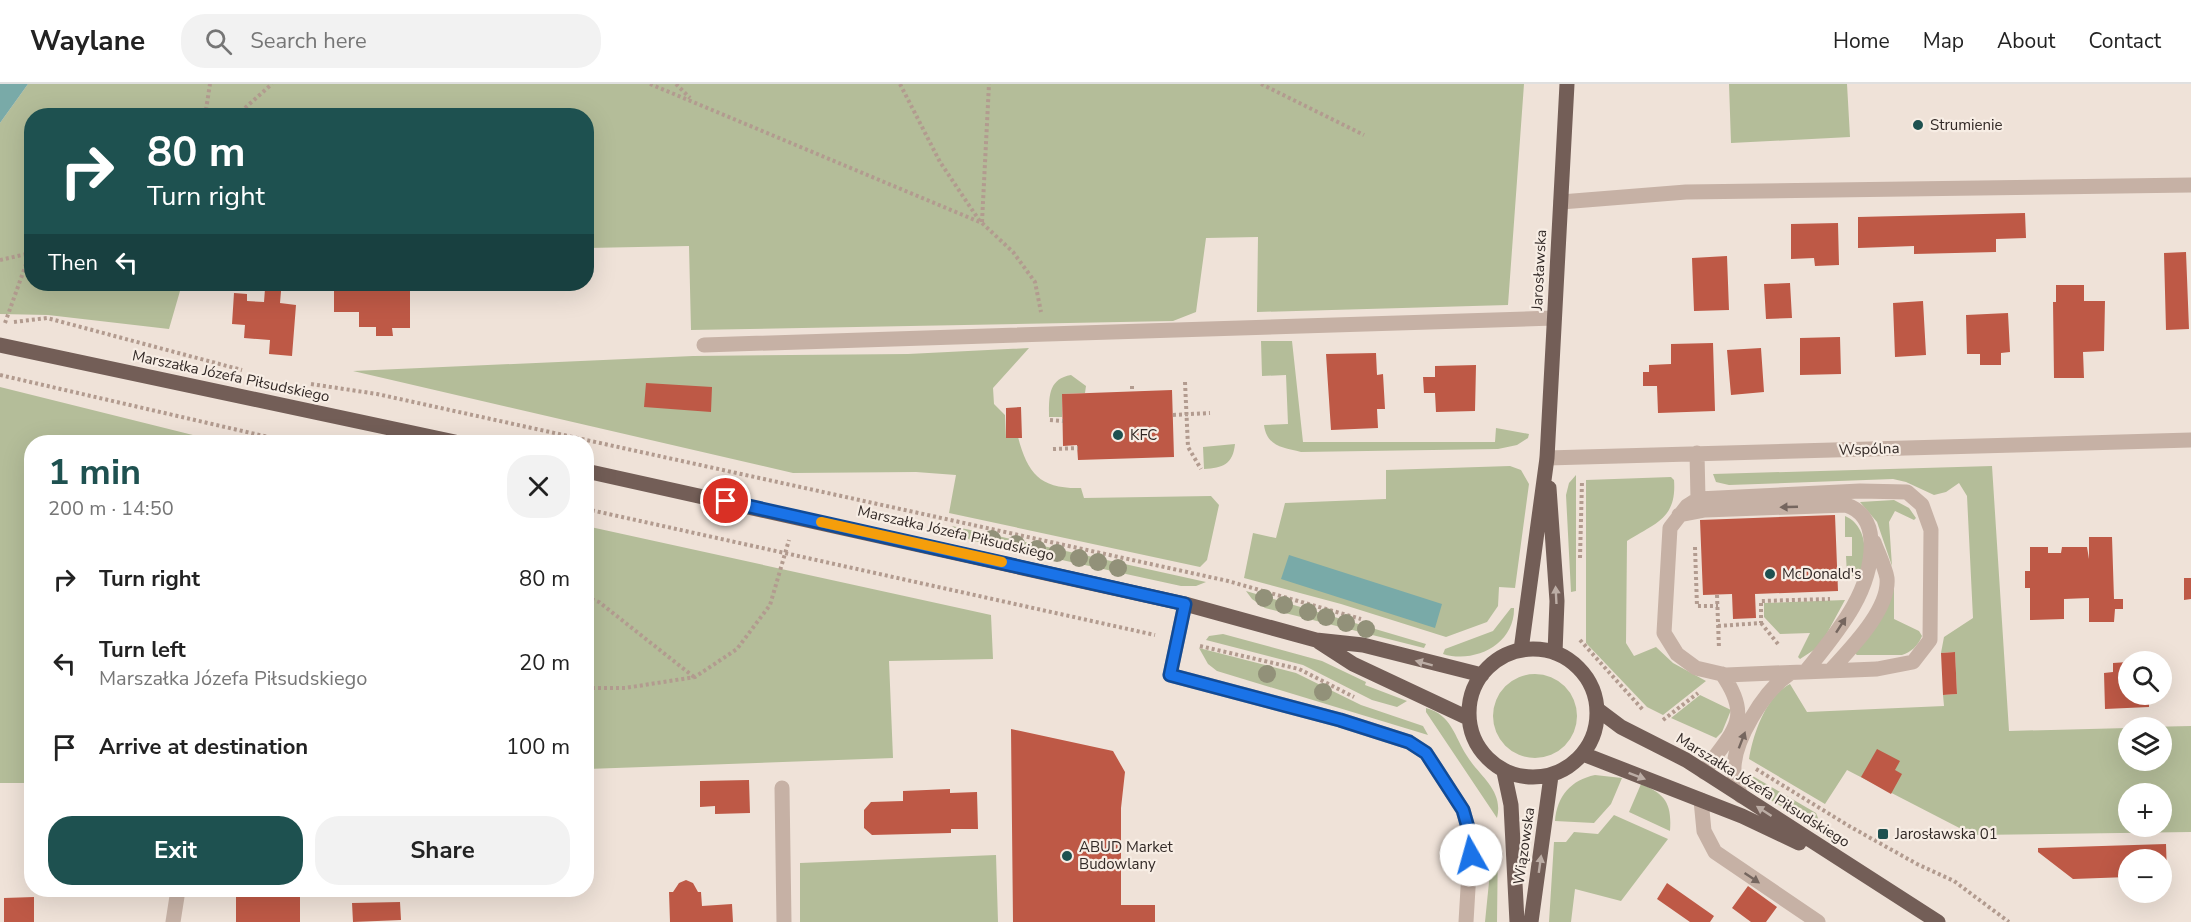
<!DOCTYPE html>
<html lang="en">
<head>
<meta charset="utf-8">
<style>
	:root { --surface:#fff; --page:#f2f2f2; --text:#222; --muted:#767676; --line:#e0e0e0; --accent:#1e5150 }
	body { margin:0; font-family:"Nunito Sans",sans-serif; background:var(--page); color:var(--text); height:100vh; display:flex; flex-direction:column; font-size:22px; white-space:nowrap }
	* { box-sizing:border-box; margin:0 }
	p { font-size:20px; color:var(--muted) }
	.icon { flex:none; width:33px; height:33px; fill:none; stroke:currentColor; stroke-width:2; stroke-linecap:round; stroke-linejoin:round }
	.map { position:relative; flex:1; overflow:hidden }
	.sheet { position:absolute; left:24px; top:351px; width:570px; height:462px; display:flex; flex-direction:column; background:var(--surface); border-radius:24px; box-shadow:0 6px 24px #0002 }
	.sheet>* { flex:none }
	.top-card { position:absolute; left:24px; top:24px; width:570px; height:183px; border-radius:24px; box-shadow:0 6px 24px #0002; background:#1e5150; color:#fff; overflow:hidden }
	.tools { position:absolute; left:2118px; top:567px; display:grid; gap:12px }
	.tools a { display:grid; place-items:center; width:54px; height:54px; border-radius:50%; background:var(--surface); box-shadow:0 6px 24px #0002; font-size:30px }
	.pin { position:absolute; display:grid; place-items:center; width:51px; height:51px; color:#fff; margin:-26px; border:3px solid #fff; border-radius:50%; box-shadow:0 2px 6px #0007 }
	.me { position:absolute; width:66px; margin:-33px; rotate:353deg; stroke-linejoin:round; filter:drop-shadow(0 0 4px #0008) }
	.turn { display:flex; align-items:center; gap:21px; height:126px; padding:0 24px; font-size:27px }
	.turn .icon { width:78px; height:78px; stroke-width:2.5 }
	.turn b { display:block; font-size:42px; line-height:51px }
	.then { display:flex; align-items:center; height:57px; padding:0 24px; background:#0003; gap:12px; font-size:22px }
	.round { display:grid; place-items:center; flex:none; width:63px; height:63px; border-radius:24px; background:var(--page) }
	.summary { display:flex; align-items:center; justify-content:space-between; height:102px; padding:0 24px }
	h1 { font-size:36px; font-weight:700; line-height:45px; color:var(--accent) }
	.button { display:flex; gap:12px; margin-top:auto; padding:12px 24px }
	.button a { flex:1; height:69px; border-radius:24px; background:var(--accent); color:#fff; font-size:24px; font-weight:700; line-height:69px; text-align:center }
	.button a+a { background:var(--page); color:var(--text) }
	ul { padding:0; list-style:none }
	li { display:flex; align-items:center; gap:18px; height:84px; padding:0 24px }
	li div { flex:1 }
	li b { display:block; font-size:22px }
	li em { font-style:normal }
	header { display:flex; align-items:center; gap:36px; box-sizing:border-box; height:84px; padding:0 30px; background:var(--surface); border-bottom:2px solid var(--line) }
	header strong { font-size:28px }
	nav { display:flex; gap:33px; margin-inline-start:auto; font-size:21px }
	.search { width:420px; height:54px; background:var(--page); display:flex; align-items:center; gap:15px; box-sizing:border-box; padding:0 21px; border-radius:24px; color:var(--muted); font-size:22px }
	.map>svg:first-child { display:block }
	.green { fill:#b4bd99; fill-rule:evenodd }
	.water { fill:#79aaa8 }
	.building { fill:#be5946 }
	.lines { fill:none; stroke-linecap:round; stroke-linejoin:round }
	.path { stroke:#b29b8f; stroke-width:4; stroke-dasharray:3 3; stroke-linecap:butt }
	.minor { stroke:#c6b1a5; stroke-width:15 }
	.major { stroke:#735e57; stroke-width:15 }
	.tree { fill:#929179 }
	.oneway { fill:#75665f }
	.oneway2 { fill:#bcada5 }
	.route-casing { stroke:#114b97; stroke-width:15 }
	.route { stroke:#1a73e8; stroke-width:10 }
	.slow { stroke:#f59e0b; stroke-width:10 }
	.poi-dot { fill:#1e5150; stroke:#f7ede4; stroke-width:2 }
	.labels { text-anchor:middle; stroke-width:4.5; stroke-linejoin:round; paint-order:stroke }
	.poi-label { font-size:15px; fill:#322926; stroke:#f7ede4; text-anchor:start }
	.street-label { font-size:15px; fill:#322926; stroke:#f7ede4 }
</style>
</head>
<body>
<header>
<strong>Waylane</strong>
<div class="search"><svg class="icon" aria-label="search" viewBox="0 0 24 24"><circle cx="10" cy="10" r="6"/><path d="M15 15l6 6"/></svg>Search here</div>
<nav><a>Home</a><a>Map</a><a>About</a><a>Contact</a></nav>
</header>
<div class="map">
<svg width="2191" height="838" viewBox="0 0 2191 838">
	<rect width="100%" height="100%" fill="#efe2d8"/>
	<path class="green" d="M28 0H1524L1508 221 1257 228 1258 153 1206 154 1196 228 1173 237 691 246 689 162 587 164 586 32H32V200H182L169 245 48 231 0 230V39Z
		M1729 0H1847L1850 53 1731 59Z
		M1261 257H1292L1303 358H1495L1496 344 1529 350 1528 354 1517 361 1498 365 1301 368C1283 363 1267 363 1264 341L1288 340 1286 291 1262 292Z
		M1029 264 993 304 994 320 1005 331 1006 354 1018 353C1028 391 1041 405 1081 404L1084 414 1211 412 1219 421 1207 476 1200 483 949 429 956 391 916 388 793 389 353 287 693 272 908 270Z
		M1071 291 1086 302 1085 309 1062 310V333H1049C1049 313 1048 295 1071 291Z
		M0 303 221 358H32L31 699H0Z
		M1235 360C1233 380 1223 384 1204 385L1203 363Z
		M1510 382 1521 386 1529 400 1515 504 1499 503 1498 522 1487 538 1446 553 1341 520 1244 494 1253 449 1276 454 1285 419 1386 415V386Z
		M1992 382 2009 647 2128 644V676H2162V644L2146 643 2191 642V748L1973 751 1847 686 1825 720 1749 675C1753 650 1766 612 1790 600L1807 628 1944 622 1943 611 1957 610 1955 568 1941 569 1944 553 1973 534 1967 412 1959 399 1946 408 1934 411 1906 398 1893 395 1729 401 1716 398 1713 390ZM2128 710H2162V742H2128Z
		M1576 391V507L1571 508 1566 411 1569 399Z
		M1671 393 1674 396C1677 435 1655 439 1627 457L1626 559 1634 572 1656 563 1673 579 1706 597 1663 631 1647 623 1586 559V396Z
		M1894 416 1909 424 1916 434 1914 436 1895 427 1889 438 1892 482 1877 438 1860 418Z
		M1845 432C1867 441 1869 473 1859 491L1847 492 1846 472H1852V453H1845Z
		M586 442 991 531 993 575 889 577 893 674 587 685Z
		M952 442 1206 498 1196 502H1181L970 456Z
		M1894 504V535L1919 547 1922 552C1918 562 1911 568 1902 571H1857L1853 568Z
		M1246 507 1426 560 1424 564 1265 524 1252 515Z
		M1845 516 1820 562 1800 575 1798 573 1810 549 1780 550 1764 533V519Z
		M1511 524H1514C1515 560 1475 580 1443 570L1445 565 1493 547Z
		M1223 550 1322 577 1366 598 1365 601 1407 617 1397 623 1372 616 1303 581 1206 556 1209 552Z
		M1199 564 1296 589 1361 621 1423 642 1428 651 1217 587 1208 580Z
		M1493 632a42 42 0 1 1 84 0a42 42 0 1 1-84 0Z
		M1700 611 1731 626 1722 648 1716 654 1671 634Z
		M1426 624C1452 631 1454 652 1467 672 1479 692 1504 706 1497 734L1426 628Z
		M1595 691 1622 694 1611 720 1594 739 1555 737C1557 712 1571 696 1595 691Z
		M1751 691 1816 729 1818 734 1814 741 1765 713Z
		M1641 700C1665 710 1672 719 1670 747L1629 728Z
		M1614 731 1668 755 1621 817 1575 805 1571 838H1549L1554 758H1566L1574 748 1598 750Z
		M1498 756 1497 838H1485L1493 758Z
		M996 771 998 838H800V779Z"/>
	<path class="water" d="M0 0H28L0 39Z
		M1289 471 1442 520 1435 544 1281 495Z"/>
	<path class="building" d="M2025 129 2026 154 1996 155V168L1914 170V162L1858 164V133Z
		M1838 139 1839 181 1815 182 1814 174 1791 175V140Z
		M2186 168 2189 245 2166 246 2164 169Z
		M1727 172 1729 226 1694 227 1692 174Z
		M1790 199 1792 234 1766 235 1764 200Z
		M382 200H402V205H410V244H392L393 252H376V243H359V228H334V205H382Z
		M2056 201H2084V217H2105L2104 267 2083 268 2084 294H2054L2053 218H2056Z
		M265 205 281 207 280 219 296 221 292 272 269 270 270 256 244 254 245 241 232 240 234 209 247 210V217L264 218Z
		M1923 217 1926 271 1895 273 1893 219Z
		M2008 229 2010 268 2001 269V281H1980V270H1967L1966 231Z
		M1840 253 1841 290 1800 291V254Z
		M1713 259 1715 327 1658 329 1657 302H1643V288H1649V281L1671 280V260Z
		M1761 264 1764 308 1731 311 1727 266Z
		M1376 269 1377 291 1383 290 1385 325H1377L1378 344 1331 346 1326 270Z
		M1476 281 1475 327 1436 328 1435 309H1424L1423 293H1435V282Z
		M646 299 712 303 711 328 644 323Z
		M1172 306 1174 373 1078 376 1077 361 1063 362 1062 310Z
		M1021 323 1022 354H1006V324Z
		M1835 431 1838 507 1755 510 1756 534 1733 535 1732 510 1703 511 1700 436Z
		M2089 453H2112L2114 515H2123V525H2115L2114 538H2089V514L2064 515V535L2030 536V504H2025V487H2030V463H2048V469H2061L2062 463H2087L2089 475Z
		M2184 494H2191V515L2184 516Z
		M1955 568 1957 610 1943 611 1941 569Z
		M2128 578V610H2149V623L2105 625 2104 589 2113 588V579Z
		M1011 645 1113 667 1125 688 1121 724V821H1155V838H1013Z
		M1877 665 1900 677 1895 686 1902 690 1891 710 1861 693Z
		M749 696 750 729 715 730V722L700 723V697Z
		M950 705V709L977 708 978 745H951V749L872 751 864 744V726L871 718 903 717V707Z
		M2166 760 2167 792H2162V776H2128V793L2073 795 2038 768V764Z
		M686 796 693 799 698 808H701L702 822 732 820 733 838H670L669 808H673L679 799Z
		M1667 799 1714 832 1710 838H1690L1657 815Z
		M1748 802 1777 823 1766 838H1751L1732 824Z
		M236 806H256L257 811 300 810V838H236Z
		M34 813V838H4V814Z
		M400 818 401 836 353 838 352 819Z"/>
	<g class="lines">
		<path class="path" d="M650 0 982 139 1013 168 1035 198 1041 228
			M676 0 690 14
			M900 0 940 78 981 139
			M1261 0 1364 51
			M205 32 210 0
			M236 32 272 0
			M982 138 989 0
			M0 176 31 169
			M14 238 47 234 242 286
			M5 239 30 169
			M0 291 290 358
			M1185 298 1188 363 1201 385
			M311 300 377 310 1228 497 1361 535
			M1132 302V307
			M1173 331 1210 329
			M1050 336 1063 337
			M1053 365 1078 364
			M586 425 1155 551
			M1695 463 1697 522H1718
			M1580 474 1582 397
			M1717 511 1719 565
			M586 513 599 518 694 593
			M1761 539 1778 560
			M1718 542 1761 539V517L1830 515
			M1580 556 1643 626
			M1200 562 1299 585 1354 613
			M586 604H625L695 593 737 565 770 521 789 456
			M1663 636 1698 609
			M1756 685 1849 742 1917 780 1954 797 2009 838"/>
		<path class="minor" d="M1561 118 1686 108 2191 101
			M704 261 1554 234
			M1697 369 1698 415
			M1547 374 2191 356
			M1860 407 1907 408 1922 421 1931 446 1930 556 1913 578 1877 585 1726 591 1696 584 1677 570 1664 549 1670 444 1687 422 1698 415Z
			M1679 431 1705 426 1846 421C1862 426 1870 439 1871 456 1874 507 1835 551 1806 587
			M1185 520 1170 591 1340 636 1409 658 1426 669 1463 726 1471 754 1466 838
			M1831 586C1851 564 1890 525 1887 494 1885 483 1878 469 1874 458
			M1704 688C1732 647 1754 636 1722 590
			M782 704 784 838
			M1741 712C1739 705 1734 697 1734 689 1732 658 1764 607 1789 590
			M1701 716 1704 747 1715 768 1818 838
			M173 838 178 806"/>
		<path class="major" d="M0 261 455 358
			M586 387 1185 520 1316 556 1363 561 1482 591
			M1549 404 1557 517 1555 569
			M1319 558 1353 580 1468 634
			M1469 629a64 64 0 1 1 128 0a64 64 0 1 1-128 0Z
			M1521 566 1547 374 1567 0
			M1597 625 1621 643 1686 676 1938 838
			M1583 670 1742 732 1799 759
			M1504 688 1511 721 1517 838
			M1531 838 1551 692"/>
	</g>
	<g class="tree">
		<circle cx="992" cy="455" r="9"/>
		<circle cx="1016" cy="460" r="9"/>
		<circle cx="1037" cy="465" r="9"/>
		<circle cx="1057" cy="469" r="9"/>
		<circle cx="1079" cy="474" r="9"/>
		<circle cx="1098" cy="478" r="9"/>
		<circle cx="1118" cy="484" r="9"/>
		<circle cx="1264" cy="514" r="9"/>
		<circle cx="1284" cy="521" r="9"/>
		<circle cx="1308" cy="528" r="9"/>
		<circle cx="1326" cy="533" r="9"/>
		<circle cx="1346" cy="539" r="9"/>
		<circle cx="1366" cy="545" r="9"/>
		<circle cx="1267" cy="590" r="9"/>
		<circle cx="1323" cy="608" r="9"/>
	</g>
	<defs><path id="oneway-solid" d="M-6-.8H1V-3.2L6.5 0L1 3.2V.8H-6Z" transform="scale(1.5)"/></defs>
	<g class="oneway">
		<use href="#oneway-solid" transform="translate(1789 423) rotate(178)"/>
		<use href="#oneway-solid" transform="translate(1841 541) rotate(-57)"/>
		<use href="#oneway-solid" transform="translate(1742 656) rotate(-69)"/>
		<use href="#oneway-solid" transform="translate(1752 794) rotate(34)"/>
	</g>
	<g class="oneway2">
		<use href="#oneway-solid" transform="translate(1556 511) rotate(-93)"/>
		<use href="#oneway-solid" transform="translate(1424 579) rotate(-165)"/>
		<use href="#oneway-solid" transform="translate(1637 692) rotate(21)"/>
		<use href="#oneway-solid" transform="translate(1764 727) rotate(-147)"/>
		<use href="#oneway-solid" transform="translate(1540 780) rotate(-82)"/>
	</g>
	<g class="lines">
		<g class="route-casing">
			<path id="route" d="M726 417 1185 520 1170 591 1340 636 1409 658 1426 669 1463 726 1471 754V771"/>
		</g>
		<use href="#route" class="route"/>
		<path class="slow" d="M821 438 1002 478"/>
	</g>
	<g class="poi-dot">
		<circle cx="1918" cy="41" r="6"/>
		<circle cx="1118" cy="351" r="6"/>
		<circle cx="1770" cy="490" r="6"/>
		<rect x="1877" y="744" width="12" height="12" rx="3"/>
		<circle cx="1067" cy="772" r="6"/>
	</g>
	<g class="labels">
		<g class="poi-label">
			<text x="1930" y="46">Strumienie</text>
			<text x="1130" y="356">KFC</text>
			<text x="1782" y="495">McDonald's</text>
			<text x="1895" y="755">Jarosławska 01</text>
			<text x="1079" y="768">ABUD Market<tspan x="1079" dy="17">Budowlany</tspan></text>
		</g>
		<g class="street-label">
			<text transform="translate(1539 186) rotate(-87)" y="5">Jarosławska</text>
			<text transform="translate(231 292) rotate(12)" y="5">Marszałka Józefa Piłsudskiego</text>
			<text transform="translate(1869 365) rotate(-2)" y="5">Wspólna</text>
			<text transform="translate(956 449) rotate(13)" y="5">Marszałka Józefa Piłsudskiego</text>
			<text transform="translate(1763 706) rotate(32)" y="5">Marszałka Józefa Piłsudskiego</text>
			<text transform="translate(1524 762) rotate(-82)" y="5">Wiązowska</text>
		</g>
	</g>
</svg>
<div class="tools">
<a><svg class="icon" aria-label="search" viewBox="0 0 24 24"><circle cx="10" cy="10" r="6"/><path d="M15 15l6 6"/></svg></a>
<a><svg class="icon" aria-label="layers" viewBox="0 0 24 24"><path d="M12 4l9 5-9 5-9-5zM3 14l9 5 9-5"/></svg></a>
<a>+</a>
<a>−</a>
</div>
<div class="pin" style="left:726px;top:417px;background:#d93025"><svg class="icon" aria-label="arrive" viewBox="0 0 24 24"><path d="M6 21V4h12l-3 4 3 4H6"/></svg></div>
<svg class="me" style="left:1471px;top:771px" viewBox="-20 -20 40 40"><circle r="19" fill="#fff"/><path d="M0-13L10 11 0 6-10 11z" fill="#1a73e8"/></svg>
<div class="top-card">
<div class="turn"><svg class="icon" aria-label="right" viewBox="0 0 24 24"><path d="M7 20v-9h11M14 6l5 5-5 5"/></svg><div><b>80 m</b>Turn right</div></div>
<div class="then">Then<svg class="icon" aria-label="left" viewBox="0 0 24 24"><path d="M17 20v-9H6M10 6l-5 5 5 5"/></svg></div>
</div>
<section class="sheet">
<div class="summary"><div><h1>1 min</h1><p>200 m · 14:50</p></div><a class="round"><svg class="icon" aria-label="close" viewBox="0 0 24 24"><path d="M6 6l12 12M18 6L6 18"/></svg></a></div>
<ul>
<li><svg class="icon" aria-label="right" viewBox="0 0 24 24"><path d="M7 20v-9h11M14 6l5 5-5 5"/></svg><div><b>Turn right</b></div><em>80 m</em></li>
<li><svg class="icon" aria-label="left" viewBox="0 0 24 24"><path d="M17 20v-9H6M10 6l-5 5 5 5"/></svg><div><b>Turn left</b><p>Marszałka Józefa Piłsudskiego</p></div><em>20 m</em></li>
<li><svg class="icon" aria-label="arrive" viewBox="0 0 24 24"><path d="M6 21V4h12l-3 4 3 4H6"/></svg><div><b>Arrive at destination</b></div><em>100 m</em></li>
</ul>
<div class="button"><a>Exit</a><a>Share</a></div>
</section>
</div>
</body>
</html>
